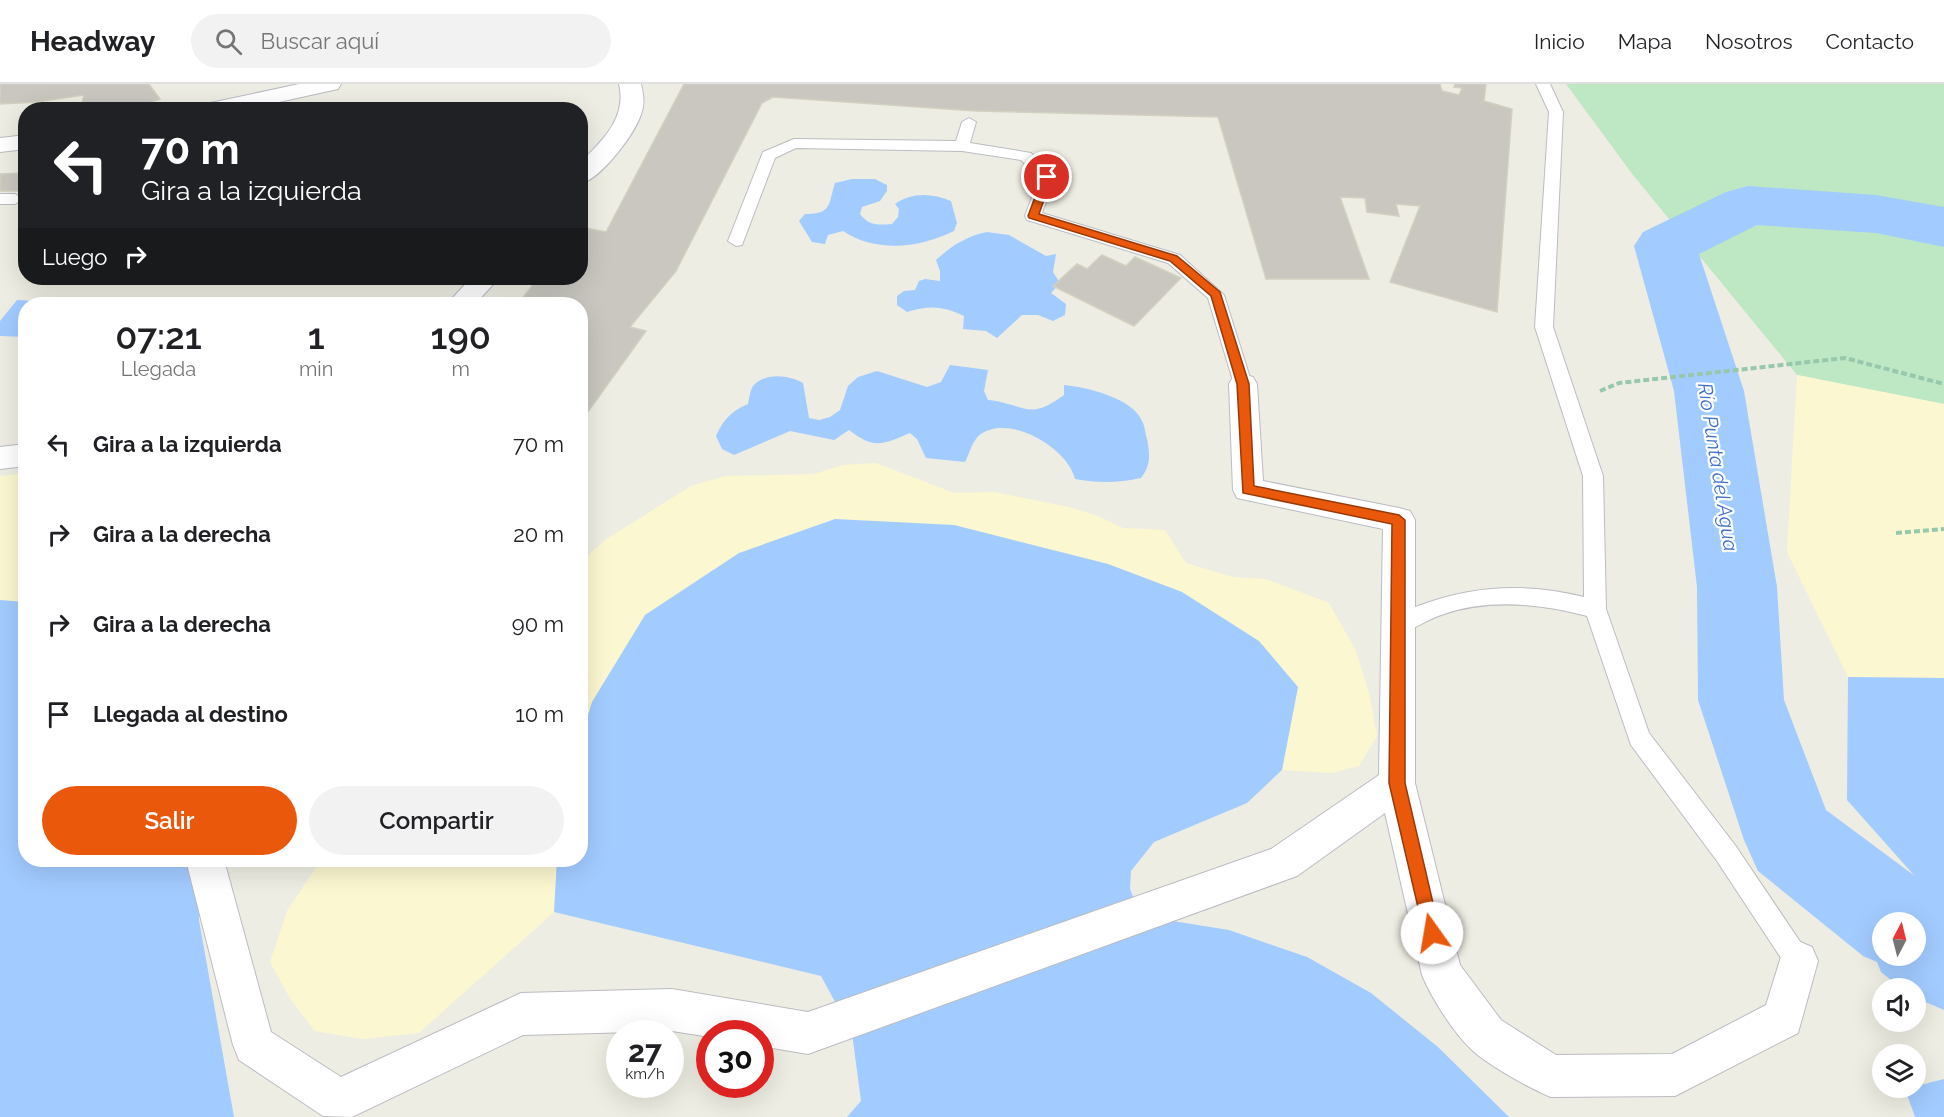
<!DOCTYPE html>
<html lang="es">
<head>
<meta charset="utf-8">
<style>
	:root { --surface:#fff; --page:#f2f2f2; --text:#202124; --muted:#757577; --line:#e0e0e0; --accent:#ea580c }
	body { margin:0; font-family:Raleway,sans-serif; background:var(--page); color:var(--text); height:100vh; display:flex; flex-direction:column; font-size:22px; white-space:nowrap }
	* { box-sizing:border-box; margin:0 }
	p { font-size:20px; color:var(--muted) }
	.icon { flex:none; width:33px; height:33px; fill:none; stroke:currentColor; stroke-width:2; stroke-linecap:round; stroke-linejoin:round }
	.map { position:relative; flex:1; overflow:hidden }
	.details { position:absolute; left:18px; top:213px; width:570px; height:570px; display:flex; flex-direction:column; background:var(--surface); border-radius:24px; box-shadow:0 6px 24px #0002 }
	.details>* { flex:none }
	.guide { position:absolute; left:18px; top:18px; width:570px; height:183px; border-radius:24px; box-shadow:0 6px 24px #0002; background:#202124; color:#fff; overflow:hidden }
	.needle { width:39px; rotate:7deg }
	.tools { position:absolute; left:1872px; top:828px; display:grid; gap:12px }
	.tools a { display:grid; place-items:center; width:54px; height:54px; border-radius:50%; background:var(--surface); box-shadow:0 6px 24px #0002; font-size:30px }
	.speed { position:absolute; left:606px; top:936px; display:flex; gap:12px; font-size:30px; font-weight:700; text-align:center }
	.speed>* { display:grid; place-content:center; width:78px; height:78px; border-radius:50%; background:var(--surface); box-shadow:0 6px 24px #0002; line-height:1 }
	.speed small { font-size:15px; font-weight:400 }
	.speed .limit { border:9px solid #d22; background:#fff; color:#111 }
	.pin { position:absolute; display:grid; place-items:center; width:51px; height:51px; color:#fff; margin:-26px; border:3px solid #fff; border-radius:50%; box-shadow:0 2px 6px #0007 }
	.me { position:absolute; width:66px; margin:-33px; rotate:347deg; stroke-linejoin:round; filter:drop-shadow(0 0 4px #0008) }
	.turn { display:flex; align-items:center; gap:21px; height:126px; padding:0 24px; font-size:27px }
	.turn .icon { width:78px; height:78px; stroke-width:2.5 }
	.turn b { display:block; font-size:42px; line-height:51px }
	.then { display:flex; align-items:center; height:57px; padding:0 24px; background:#0003; gap:12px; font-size:22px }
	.eta { display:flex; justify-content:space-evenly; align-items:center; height:102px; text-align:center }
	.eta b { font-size:36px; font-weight:600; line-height:42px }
	.button { display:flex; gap:12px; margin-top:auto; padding:12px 24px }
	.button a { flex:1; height:69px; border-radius:36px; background:var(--accent); color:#fff; font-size:24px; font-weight:600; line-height:69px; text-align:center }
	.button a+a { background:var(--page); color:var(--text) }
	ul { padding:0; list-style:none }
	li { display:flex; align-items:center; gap:18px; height:90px; padding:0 24px }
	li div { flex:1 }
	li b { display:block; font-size:22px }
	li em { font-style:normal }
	header { display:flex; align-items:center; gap:36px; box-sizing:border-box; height:84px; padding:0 30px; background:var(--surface); border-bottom:2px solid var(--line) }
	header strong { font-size:28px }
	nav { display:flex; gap:33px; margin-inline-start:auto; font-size:21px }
	.search { width:420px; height:54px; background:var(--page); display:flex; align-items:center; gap:15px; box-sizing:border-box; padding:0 21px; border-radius:33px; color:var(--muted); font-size:22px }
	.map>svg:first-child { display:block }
	.green { fill:#bee7c3 }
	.sand { fill:#fbf7d1 }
	.water { fill:#a2cbff }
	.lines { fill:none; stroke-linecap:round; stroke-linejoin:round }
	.river { fill:#a2cbff; fill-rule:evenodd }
	.building { fill:#c9c7c0; stroke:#d3d0c1; stroke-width:1.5 }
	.lane-casing { stroke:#bbbcc2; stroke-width:2 }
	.street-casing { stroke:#bbbcc2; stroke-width:2 }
	.path { stroke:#97c8ab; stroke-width:4; stroke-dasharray:6 3; stroke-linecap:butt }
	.lane { fill:#fff; fill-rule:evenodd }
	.street { fill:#fff; fill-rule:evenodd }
	.route { fill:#ea580c; stroke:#983908; stroke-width:1.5 }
	.labels { text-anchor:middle; stroke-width:4.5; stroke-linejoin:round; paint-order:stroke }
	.water-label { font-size:20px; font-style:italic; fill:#4171c7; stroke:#fff }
</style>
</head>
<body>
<header>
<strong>Headway</strong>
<div class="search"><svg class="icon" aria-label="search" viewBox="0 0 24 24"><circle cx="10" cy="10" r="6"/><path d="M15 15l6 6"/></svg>Buscar aquí</div>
<nav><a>Inicio</a><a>Mapa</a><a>Nosotros</a><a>Contacto</a></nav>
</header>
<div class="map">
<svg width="1944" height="1033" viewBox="0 0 1944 1033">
	<rect width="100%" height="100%" fill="#eeede3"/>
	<path class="green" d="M1566 0H1944V320L1797 291 1633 91Z"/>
	<path class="sand" d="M1797 291 1944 320V594L1848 593 1787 468Z
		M876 379 954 409 995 408 1069 423 1098 432 1123 444 1165 446 1186 479 1233 493 1266 495 1329 519 1356 567 1369 609 1377 652 1359 682 1332 689 1282 686 1298 603 1182 508 1108 480 954 441 592 618 581 654V477L605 456 691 402 725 392 814 390 843 381Z
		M25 389V518L0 516V392Z
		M321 776H557L554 828 419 949 362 955 315 947 291 916 270 878 287 827Z"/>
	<path class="water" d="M852 95H875L887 101V107L880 117 862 123 860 130C869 142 878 141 892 140L898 133 899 125 895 120C911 108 932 109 951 117L957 139 954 147C920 164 876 169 843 147L828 151 825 160 812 158 799 137 805 130C832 130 828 121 835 99Z
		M987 148 1009 151 1046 172 1056 170 1053 188 1060 199 1051 209 1066 220 1065 231 1053 237 1038 231H1022L997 254 986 247 963 245 964 232C943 222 929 221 907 228L897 221V212L904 207 915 206 919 197 925 195 940 197V187L936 176C951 162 967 152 987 148Z
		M17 216 73 219 26 220 25 253 0 252V237Z
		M950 281 988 286 984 307 988 316C1026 320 1027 338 1064 311V301C1086 303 1133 314 1142 337 1145 342 1145 349 1147 355 1150 371 1151 381 1141 394 1118 399 1098 399 1075 395 1068 364 1010 330 981 350 972 356 970 369 965 378L926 374 917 355 910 349C884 360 874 366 849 346L834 356 790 347 734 371 722 365 716 352C723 336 731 327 748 320 749 315 750 307 753 302 765 288 789 291 803 299L809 334 819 336 830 333 840 326 848 302 858 293 877 287 927 303 941 298Z
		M835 435 954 441 1108 480 1182 508 1259 557 1298 603 1282 686 1247 719 1154 758 1131 787 1130 805 1136 820 1160 835 1229 846 1307 873 1371 909 1438 963 1509 1033H847L861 1017 852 949 821 892 554 828 557 776H580L581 654 592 618 645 531 739 469Z
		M0 516 25 518 26 776H198L199 836 234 1033H0Z
		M1848 593 1944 594V825L1847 716Z
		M1944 995V1033H1915L1905 1005Z"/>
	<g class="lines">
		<path class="river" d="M1748 102 1876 111 1944 123V163L1876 149 1757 141 1699 170 1744 307 1777 503 1784 616 1826 726 1931 804 1935 812 1944 816V926L1916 914V904H1901L1881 888 1877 878 1863 872 1758 787 1744 756 1698 616 1697 503 1674 307 1634 162 1643 148 1726 108ZM1882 838H1916V872H1882Z"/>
	</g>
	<path class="building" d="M0 0H149L160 15 126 26H80L84 11 37 18 0 20Z
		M684 0H1440L1442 7 1459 11 1462 4 1454 3 1455 0H1486L1484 17 1512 25 1497 228 1390 198 1420 122 1396 120 1399 132 1367 128 1365 114 1340 113 1369 195H1266L1218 33 976 27 773 13 762 19 676 187 630 243 646 247 580 339V220H518L538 194H580V143L606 148Z
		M26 89V107H0V90Z
		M1102 171 1126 182 1135 173 1181 194 1134 242 1053 202 1077 180 1087 185Z"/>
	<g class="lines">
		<g class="lane-casing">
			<path id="lane" d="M1536 0H1550L1563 28 1553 243 1603 392 1606 525 1649 649 1735 761 1807 868 1811 877 1807 886 1798 890 1789 886 1717 777 1631 661 1587 532C1541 520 1490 514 1444 530 1428 535 1414 545 1398 551L1390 548 1387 542C1393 531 1410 525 1421 521 1475 501 1529 499 1584 513L1583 392 1535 243 1549 28Z
				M969 34 976 38 970 59 1031 69 1055 93 1042 129 1180 171 1224 211 1252 300 1249 305H1237L1234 300 1208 214 1168 179 1027 136 1025 132 1039 94 1021 76 962 67 796 64 775 74 742 161 736 162 728 157 763 68 794 55 956 57 962 38Z
				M0 110H15L23 115 15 120H0Z"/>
		</g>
		<g class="street-casing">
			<path id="street" d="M299 0H341L338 5 243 26H198L201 21Z
				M619 0H641C643 9 645 18 642 27 637 48 601 95 580 100V79C603 56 627 34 619 0Z
				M26 51V65L0 68V54Z
				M471 194H499L475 220H447Z
				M1243 290 1253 293 1257 300 1263 397 1399 424 1410 427 1415 436V699L1460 881 1501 936 1556 971 1672 970 1766 921 1784 863 1798 857 1812 863 1818 877 1798 949 1675 1012 1551 1013C1531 1005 1486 980 1471 965 1453 948 1431 913 1422 891L1385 729 1297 792 808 970 760 962V950H710V953L672 947 523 951 352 1033 323 1032 239 976 233 961 186 776H224L271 948 341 993 521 909 672 905 808 928 1271 765 1379 691 1383 445 1237 414 1233 406 1229 300 1233 293Z
				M26 360V382L0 385V363Z"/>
		</g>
		<path class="path" d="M1600 307 1619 299 1845 274 1944 300
			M1896 449 1944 445"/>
		<use href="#lane" class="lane"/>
		<use href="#street" class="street"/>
	</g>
	<path class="route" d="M1043 91 1052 93 1039 130 1177 172 1220 208 1249 300 1254 402 1399 431 1405 436V699L1440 849 1438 855 1432 857 1426 855 1424 849 1389 699 1392 440 1243 409 1237 300 1211 212 1170 177 1029 134 1028 132Z"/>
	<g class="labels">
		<g class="water-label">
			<text transform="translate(1718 383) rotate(81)" y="7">Río Punta del Agua</text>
		</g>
	</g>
</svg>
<div class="tools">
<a><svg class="needle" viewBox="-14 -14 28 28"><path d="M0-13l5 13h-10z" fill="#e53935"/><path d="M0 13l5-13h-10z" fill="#757577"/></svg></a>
<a><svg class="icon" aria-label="sound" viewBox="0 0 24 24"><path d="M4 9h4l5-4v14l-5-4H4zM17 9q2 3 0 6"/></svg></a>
<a><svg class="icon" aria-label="layers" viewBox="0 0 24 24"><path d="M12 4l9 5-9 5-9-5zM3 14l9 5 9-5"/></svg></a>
</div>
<div class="speed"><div>27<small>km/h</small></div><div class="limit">30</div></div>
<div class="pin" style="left:1047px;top:93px;background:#d93025"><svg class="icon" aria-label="arrive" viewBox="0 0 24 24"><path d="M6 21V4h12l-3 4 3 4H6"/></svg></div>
<svg class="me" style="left:1432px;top:849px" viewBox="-20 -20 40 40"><circle r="19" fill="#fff"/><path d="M0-13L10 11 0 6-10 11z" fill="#ea580c"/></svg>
<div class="guide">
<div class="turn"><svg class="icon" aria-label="left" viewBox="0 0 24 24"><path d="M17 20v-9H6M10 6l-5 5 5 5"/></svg><div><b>70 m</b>Gira a la izquierda</div></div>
<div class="then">Luego<svg class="icon" aria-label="right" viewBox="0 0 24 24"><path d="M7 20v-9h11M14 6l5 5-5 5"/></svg></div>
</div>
<section class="details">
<div class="eta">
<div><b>07:21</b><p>Llegada</p></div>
<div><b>1</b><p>min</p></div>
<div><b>190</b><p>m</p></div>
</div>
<ul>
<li><svg class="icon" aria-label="left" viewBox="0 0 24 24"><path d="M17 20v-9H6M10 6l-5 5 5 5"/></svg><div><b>Gira a la izquierda</b></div><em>70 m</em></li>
<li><svg class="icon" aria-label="right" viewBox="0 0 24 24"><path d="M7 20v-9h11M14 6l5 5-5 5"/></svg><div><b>Gira a la derecha</b></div><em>20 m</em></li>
<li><svg class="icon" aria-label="right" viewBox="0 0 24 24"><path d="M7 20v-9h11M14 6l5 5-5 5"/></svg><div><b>Gira a la derecha</b></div><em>90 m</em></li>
<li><svg class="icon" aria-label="arrive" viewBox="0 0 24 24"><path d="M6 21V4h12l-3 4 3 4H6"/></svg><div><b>Llegada al destino</b></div><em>10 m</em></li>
</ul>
<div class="button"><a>Salir</a><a>Compartir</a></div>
</section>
</div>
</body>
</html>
